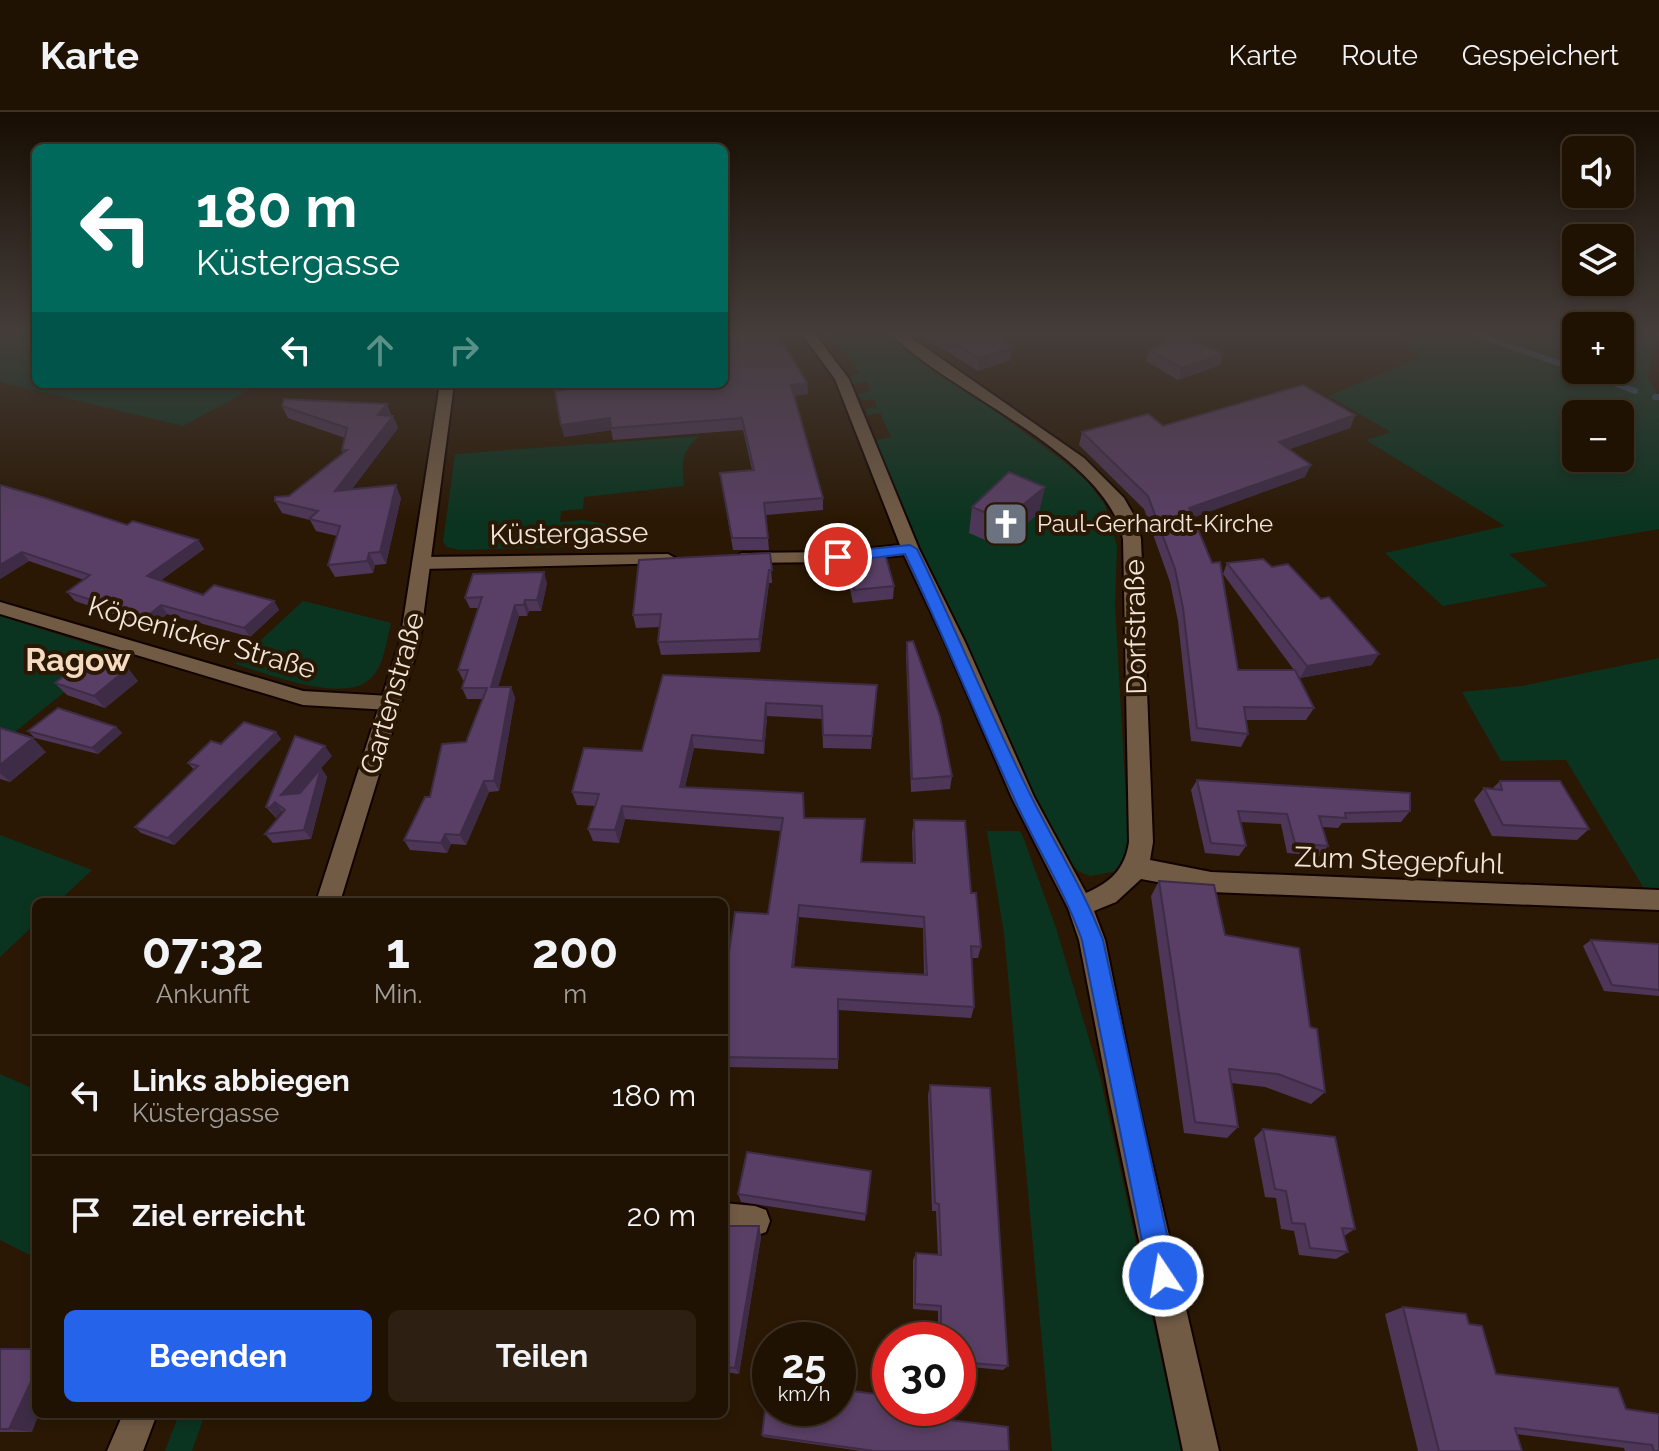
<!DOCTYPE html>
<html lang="de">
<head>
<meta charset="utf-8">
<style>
	:root { --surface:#201203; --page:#2d2012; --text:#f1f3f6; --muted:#a29e9a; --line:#3d3225; --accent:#2563eb }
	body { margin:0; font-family:Raleway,sans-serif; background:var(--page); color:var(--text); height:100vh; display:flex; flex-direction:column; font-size:30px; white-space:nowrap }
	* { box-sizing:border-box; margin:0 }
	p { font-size:26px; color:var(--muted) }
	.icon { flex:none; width:44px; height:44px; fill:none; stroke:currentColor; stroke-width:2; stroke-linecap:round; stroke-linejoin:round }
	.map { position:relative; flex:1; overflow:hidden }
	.sheet { position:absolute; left:32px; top:786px; width:696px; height:520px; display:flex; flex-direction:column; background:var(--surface); border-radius:12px; box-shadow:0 4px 12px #0003,0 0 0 2px var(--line) }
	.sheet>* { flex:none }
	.guide { position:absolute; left:32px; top:32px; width:696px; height:244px; border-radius:12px; box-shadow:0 4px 12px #0003,0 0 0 2px var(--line); background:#00695c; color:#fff; overflow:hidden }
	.tools { position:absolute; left:1562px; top:24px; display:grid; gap:16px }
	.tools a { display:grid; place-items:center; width:72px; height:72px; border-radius:12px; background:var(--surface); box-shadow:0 4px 12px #0003,0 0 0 2px var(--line); font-size:40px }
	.speed { position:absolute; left:752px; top:1210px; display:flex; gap:16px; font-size:40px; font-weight:700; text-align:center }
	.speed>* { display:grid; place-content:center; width:104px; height:104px; border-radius:50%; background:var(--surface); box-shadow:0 4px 12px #0003,0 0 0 2px var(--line); line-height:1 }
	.speed small { font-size:20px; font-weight:400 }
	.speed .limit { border:12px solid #d22; background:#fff; color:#111 }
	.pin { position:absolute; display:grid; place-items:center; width:68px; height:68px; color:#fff; margin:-34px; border:4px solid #fff; border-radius:50%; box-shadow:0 2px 8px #0007 }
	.me { position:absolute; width:88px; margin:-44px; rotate:348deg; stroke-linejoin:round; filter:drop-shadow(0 0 6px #0008) }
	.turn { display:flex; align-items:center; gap:28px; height:168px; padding:0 32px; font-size:36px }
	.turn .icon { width:104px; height:104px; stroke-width:2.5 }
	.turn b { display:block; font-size:56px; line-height:68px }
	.lanes { display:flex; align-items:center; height:76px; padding:0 32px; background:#0003; justify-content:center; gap:40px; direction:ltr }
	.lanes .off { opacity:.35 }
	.eta { display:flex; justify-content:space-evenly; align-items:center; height:136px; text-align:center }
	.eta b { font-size:48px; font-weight:700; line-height:56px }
	.primary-button { display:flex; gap:16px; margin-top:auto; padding:16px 32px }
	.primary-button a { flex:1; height:92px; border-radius:12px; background:var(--accent); color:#fff; font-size:32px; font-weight:700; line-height:92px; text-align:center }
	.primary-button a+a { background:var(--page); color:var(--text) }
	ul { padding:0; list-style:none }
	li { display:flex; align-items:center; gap:24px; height:120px; padding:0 32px; border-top:2px solid var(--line) }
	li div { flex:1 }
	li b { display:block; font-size:30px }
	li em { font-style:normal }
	header { display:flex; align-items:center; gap:48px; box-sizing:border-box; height:112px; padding:0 40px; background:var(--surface); border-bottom:2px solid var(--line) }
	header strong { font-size:38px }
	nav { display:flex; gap:44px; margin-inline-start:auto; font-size:28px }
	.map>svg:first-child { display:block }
	.green { fill:#0b3420; fill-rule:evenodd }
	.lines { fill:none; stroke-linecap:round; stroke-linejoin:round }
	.stream { stroke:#315174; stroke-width:6 }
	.minor-casing { stroke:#120300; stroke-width:4 }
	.tertiary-casing { stroke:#120300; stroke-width:4 }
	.minor { fill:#715b45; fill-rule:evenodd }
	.tertiary { fill:#715b45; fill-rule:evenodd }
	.wall { fill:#4d3657; fill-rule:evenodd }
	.shaded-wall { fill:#3e2c47 }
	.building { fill:#593f65; stroke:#3e2c47; stroke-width:2; fill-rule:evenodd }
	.route { fill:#2563eb; stroke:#184099; stroke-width:2 }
	.labels { text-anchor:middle; stroke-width:8; stroke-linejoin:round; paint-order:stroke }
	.far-poi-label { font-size:24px; fill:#f1e4d8; stroke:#2a1804; text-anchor:start }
	.street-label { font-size:28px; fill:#f1e4d8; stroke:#2a1804 }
	.quarter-label { font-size:32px; font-weight:bold; fill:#f4dbc1; stroke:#2a1804 }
</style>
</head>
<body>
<header>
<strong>Karte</strong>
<nav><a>Karte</a><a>Route</a><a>Gespeichert</a></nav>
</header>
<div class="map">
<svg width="1659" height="1339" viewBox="0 0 1659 1339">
	<rect width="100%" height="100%" fill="#2a1804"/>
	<path class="green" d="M0 222H36V272H260L183 314 0 270Z
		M830 222H888L899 228 1067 352 1087 369 1105 393 1117 434 1115 494 1129 740 1118 759 1090 764 1080 760 1068 750 1034 687 899 396 876 328 891 325 880 301 867 303 866 297 877 295 874 287 862 288 858 282 871 279 866 270 852 272 849 264 860 261 840 233 826 232 836 229Z
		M1399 222H1576V258H1620V222H1656L1648 265 1659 285V417L1509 442 1548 474 1443 494 1385 441 1505 414 1366 328 1391 320 1328 284 1420 246ZM1576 302H1620V346H1576Z
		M699 324C680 341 682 351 684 374L584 385 583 397 561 399 560 410 583 408 605 412 601 434 460 438 447 435 443 430 455 342Z
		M303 489 391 511C387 527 384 552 373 564 347 595 266 561 235 552Z
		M0 504 114 540 0 632Z
		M1659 546V788H1651L1566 648 1501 649 1462 580 1522 574Z
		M987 719H1019L1022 722 1056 816 1100 964 1181 1339H1052L1004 821Z
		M0 723 92 758 58 790H36V811L0 845Z
		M0 962 36 978V1146L0 1128Z
		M179 1302H205L192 1339H165Z"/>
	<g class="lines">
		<path class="stream" d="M1474 222 1576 257
			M1579 258 1635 279
			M1655 285H1659"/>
		<g class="minor-casing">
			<path id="minor" d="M802 222H815L849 267 919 437 965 530 1034 685 1086 781C1111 770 1125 757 1129 730L1123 427C1107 342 950 282 891 222H906L1084 346 1124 386 1136 407 1141 427 1153 730 1150 748 1211 760 1659 778V798L1211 780 1141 767 1116 790 1094 799 1105 828 1138 990 1219 1339H1183L1110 990 1079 828 1068 796 1012 686 945 530 904 443 838 450 742 451 733 446 742 441 838 440 900 433 835 267Z
				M668 442 677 447 674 451 421 457 412 451 421 445Z
				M0 490 303 579 390 584 397 586 400 591 397 596 390 598 303 593 0 502Z
				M724 1091 755 1094 766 1098 770 1109 766 1120 755 1124 724 1121Z"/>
		</g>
		<g class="tertiary-casing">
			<path id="tertiary" d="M440 272H454L420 529 340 790H316L400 529Z
				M123 1302H157L143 1339H107Z"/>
		</g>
		<use href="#minor" class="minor"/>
		<use href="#tertiary" class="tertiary"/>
	</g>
	<path class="wall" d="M919 222H992L1011 248 978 259Z
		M1149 238 1220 253 1178 268 1146 249Z
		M807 271 808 282 794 284 823 386V398L766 403 769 438H733L720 361 752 358 743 318 613 328 611 318 564 325Z
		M282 294 393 304 398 316 351 378 401 386 386 452 375 453 373 461 335 465 328 453 337 424 316 419 310 408 282 401 275 389 289 384 343 341 342 338 345 326 288 306Z
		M1355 303 1350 316 1289 337 1305 365 1193 405 1238 558H1294L1223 462 1227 451 1372 553 1300 566 1297 561 1314 596 1306 608H1246L1248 622 1241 635 1191 629 1178 509 1170 470 1144 397 1079 333 1082 320 1163 314Z
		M0 373 127 413 198 428 204 437 160 469 203 483 274 489 279 498 250 525 167 502 152 515 75 489 67 480 84 468 29 449 0 467Z
		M972 395 1039 401 999 434 969 421Z
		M770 441 772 471H769L760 540 661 543 658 530 660 515 636 516 633 503Z
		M846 445 894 474 893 487 853 491 846 459Z
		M547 471 541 499H529L527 504H519L498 575H511L515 586 499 679 489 680 466 733 451 732 447 741 410 738 404 728 430 685 466 630 483 587H467L462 576 465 568H463L458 558 478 496H470L465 486Z
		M907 530 952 664 950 677 911 680 906 543Z
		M663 563 877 573 871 637 823 636 822 607 767 604 764 642 694 636 685 675 804 706 862 750 913 751 912 721 914 708 971 781 981 835 978 846H971L974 895 971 906 838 898V957L724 955V873L768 802 781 719 625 707 619 731 593 729 588 717 595 694 577 693 572 680 642 639ZM799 805 923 816 924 862 794 855Z
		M138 569 105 596 67 583 55 571Z
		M116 615 122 621 98 642 35 626 28 619Z
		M0 616 46 640 10 670 0 667Z
		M281 627 174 733 141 721 135 715 194 658 188 651 221 632Z
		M332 644 321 656 327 665 311 727 273 731 265 722 284 700 282 699 276 706 266 695Z
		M1197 668 1410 699 1401 710 1342 711 1338 716 1322 715 1328 734 1320 744 1287 741 1281 712 1240 710 1246 734 1239 744 1205 741 1191 678Z
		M1500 669 1589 717 1577 728 1492 724 1474 688 1484 676 1492 677Z
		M1159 769 1225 823 1310 915 1325 980 1311 992 1265 975 1231 971 1238 1015 1227 1026 1184 1021 1151 784Z
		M1591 828 1659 832V884L1604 879 1583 834Z
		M930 973 1008 1254 1003 1258 958 1254V1228H938V1199L913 1197V1148L916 1141 938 1143 936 1099H932L928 983Z
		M1263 1017 1355 1117 1344 1124 1348 1140 1336 1147 1299 1143 1294 1119 1281 1117 1276 1086 1265 1085 1254 1026Z
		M871 1059 865 1109 741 1090 738 1082Z
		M724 1114H759L761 1125 739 1262 724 1260Z
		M1403 1195 1469 1212 1496 1262 1626 1297 1659 1339H1625L1624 1336 1517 1322 1522 1339H1418L1385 1202Z
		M0 1237 32 1320H0Z
		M950 1308 1009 1339H861L763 1325 762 1323Z"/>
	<path class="shaded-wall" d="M1013 235 1011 248 978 259 979 246Z
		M1224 242 1220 253 1178 268 1182 256Z
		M807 271 808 282 792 284 791 273Z
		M387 292 392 304 378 303Z
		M1355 303 1350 316 1274 343 1279 330Z
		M393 304 398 316 341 392 335 379Z
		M610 306 611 318 564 325 561 313Z
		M1311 353 1305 365 1184 409 1189 396Z
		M396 373 401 386 386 452 380 440Z
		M1045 375 1039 401 999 434 1004 408Z
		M198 428 204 437 153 474 147 464Z
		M22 440 29 449 0 467V453Z
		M369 441 375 453 373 461 367 449Z
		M769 458V471L760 540 759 527Z
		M544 460 547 471 541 499 537 488Z
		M525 488 529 499 527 504 524 493Z
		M274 489 279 498 250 525 244 516Z
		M161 493 167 502 152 515 145 506Z
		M515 493 519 504 495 586 491 575Z
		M1379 542 1372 553 1300 566 1307 554Z
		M128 556 138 569 105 596 94 584Z
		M511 575 515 586 499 679 494 669Z
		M766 591 767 604 764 642 763 629Z
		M116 615 122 621 98 642 92 636Z
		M276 620 281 627 174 733 168 726Z
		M692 623 694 636 682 688 680 675Z
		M33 626 46 640 10 670 0 661V653Z
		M325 634 332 644 321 656 327 665 311 727 304 718 321 656 288 692 281 683Z
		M484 669 489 680 466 733 460 723Z
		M275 690 282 699 276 706 269 696Z
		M622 694 625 707 619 731 615 718Z
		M445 722 451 732 447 741 441 731Z
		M799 793V805L793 866 792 855Z
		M759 1114 761 1125 739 1262 735 1256Z
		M36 1259V1302H39L32 1320 9 1317Z"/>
	<path class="building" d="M724 222H778L807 271 791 273 823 386 764 391 768 426H732L720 361 754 358 742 306 611 316 610 306 561 313 555 279 603 272H724Z
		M940 222H992L1013 235 979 246Z
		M1178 222 1224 242 1182 256 1149 238Z
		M1303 273 1355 303 1279 330 1311 353 1189 396 1212 451 1220 450 1238 558H1295L1314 596 1244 595 1248 622 1197 616 1183 496 1175 457 1148 384 1082 320 1148 302 1163 314Z
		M284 287 387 292 378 303 393 304 335 379 396 373 380 440 369 441 367 449 328 453 340 414 309 407 318 399 275 389V385L289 384 347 338H342L347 316 282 294Z
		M1009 360 1045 375 1004 408 972 395Z
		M0 373 45 386 127 413 133 409 198 428 147 464 203 483 214 473 274 489 244 516 161 493 145 506 67 480 90 463 22 440 0 453Z
		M770 441 772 458H769L759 527 658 530 661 502 633 503 639 448Z
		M885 442 894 474 854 478 846 445Z
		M1263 447 1272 455 1288 452 1321 487 1329 485 1379 542 1307 554 1227 451Z
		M544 460 537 488H525L524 493H515L491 575H511L494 669H484L460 723 445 722 441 731 404 728 425 685H430L442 632 466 630 487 576H462L468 558H458L482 485 465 486 473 462Z
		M913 529 940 605 952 664 912 667 907 530Z
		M89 544 128 556 94 584 55 571Z
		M663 563 877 573 872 624 823 623 822 594 766 591 763 629 692 623 680 675 803 681 804 706 865 707 861 750 915 751 914 708 965 709 971 781H976L981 835 971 834 974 895 838 887V947L724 945V873L735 800 768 802 783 706 622 694 615 718 588 717 599 682 572 680 584 636 642 639ZM799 793 924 805 927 863 792 855Z
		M58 596 116 615 92 636 28 619Z
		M244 610 276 620 168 726 135 715 198 654 188 651 211 629 221 632Z
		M0 616 33 626 0 653Z
		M295 624 325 634 281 683 300 681 321 656 304 718 265 722 285 698 275 690 269 696 266 695Z
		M1197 668 1410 681V699L1345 701 1346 706 1319 704 1328 734 1295 731 1287 702 1238 699 1246 734 1211 731Z
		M1500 669H1560L1589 717 1503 713 1484 676 1502 678Z
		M1159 769 1214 773 1225 823 1299 836 1310 915 1317 917 1325 980 1278 962 1229 957 1238 1015 1195 1010Z
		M1591 828 1659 832V878L1612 873Z
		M930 973 990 976 1008 1254 958 1250V1228H941V1194L915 1192 916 1141 941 1143 939 1092 935 1091Z
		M1263 1017 1335 1025 1355 1117 1342 1116 1348 1140 1310 1136 1305 1112 1292 1111 1286 1079 1275 1077Z
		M747 1040 871 1059 866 1102 738 1082Z
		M724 1114H759L735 1256 724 1255Z
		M1403 1195 1466 1202 1469 1212 1482 1214 1496 1262 1618 1276 1626 1297 1659 1302V1339H1654L1652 1333 1515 1316 1522 1339H1439Z
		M0 1237H36V1259L9 1317H0Z
		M769 1267H770V1296H838V1277L890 1284V1296H950V1308L1008 1315 1009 1339H874L762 1323Z"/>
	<linearGradient id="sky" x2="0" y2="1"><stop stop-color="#170d02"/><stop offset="0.54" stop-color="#443d3a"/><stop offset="1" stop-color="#443d3a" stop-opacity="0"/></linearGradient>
	<rect width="1659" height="410" fill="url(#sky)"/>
	<path class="route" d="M910 433 917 437C957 519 991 605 1032 686 1056 734 1084 778 1103 828L1176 1164 1172 1173 1163 1177 1153 1173 1149 1164 1082 828C1064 777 1035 733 1013 684 976 604 943 522 905 442L838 450 831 445 838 440Z"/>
	<defs>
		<g id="church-square" transform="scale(2.3)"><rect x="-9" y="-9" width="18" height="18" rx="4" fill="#6b7280" stroke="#2a1804"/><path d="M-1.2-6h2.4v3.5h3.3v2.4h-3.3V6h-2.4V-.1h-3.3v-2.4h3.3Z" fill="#fff"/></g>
	</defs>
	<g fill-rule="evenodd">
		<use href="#church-square" x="1006" y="412"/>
	</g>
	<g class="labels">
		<g class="far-poi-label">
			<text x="1037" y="420">Paul-Gerhardt-Kirche</text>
		</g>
		<g class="street-label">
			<text transform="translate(569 421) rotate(-1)" y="10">Küstergasse</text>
			<text transform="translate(1135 515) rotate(-91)" y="10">Dorfstraße</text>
			<text transform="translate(202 525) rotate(16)" y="10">Köpenicker Straße</text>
			<text transform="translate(392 581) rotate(-74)" y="10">Gartenstraße</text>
			<text transform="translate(1399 748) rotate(2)" y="10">Zum Stegepfuhl</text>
		</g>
		<g class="quarter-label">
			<text x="78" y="559">Ragow</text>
		</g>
	</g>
</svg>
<div class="tools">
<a><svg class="icon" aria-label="sound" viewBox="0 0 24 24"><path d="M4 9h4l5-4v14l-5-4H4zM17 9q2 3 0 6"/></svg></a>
<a><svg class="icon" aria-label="layers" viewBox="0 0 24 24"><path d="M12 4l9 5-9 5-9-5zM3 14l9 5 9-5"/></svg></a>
<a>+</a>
<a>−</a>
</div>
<div class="speed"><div>25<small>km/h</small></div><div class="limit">30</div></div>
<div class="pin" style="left:838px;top:445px;background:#d93025"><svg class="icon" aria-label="arrive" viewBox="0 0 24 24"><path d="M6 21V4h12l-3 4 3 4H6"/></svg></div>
<svg class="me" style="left:1163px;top:1164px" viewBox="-20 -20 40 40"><circle r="17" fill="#2563eb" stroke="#fff" stroke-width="3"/><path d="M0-11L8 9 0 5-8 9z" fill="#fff"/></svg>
<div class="guide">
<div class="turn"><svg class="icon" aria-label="left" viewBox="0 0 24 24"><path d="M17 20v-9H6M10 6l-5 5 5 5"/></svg><div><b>180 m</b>Küstergasse</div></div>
<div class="lanes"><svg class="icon" aria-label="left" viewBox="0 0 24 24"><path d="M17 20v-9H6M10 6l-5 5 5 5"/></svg><svg class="icon off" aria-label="ahead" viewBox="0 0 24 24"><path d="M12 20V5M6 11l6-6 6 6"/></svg><svg class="icon off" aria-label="right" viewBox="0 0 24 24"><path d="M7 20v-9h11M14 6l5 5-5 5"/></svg></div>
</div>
<section class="sheet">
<div class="eta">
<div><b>07:32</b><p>Ankunft</p></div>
<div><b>1</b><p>Min.</p></div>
<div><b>200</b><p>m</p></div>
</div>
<ul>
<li><svg class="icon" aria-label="left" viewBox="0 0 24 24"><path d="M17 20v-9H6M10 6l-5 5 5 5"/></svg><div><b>Links abbiegen</b><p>Küstergasse</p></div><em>180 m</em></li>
<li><svg class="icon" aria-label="arrive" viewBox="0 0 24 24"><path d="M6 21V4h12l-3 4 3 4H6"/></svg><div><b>Ziel erreicht</b></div><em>20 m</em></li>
</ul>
<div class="primary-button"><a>Beenden</a><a>Teilen</a></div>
</section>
</div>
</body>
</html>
